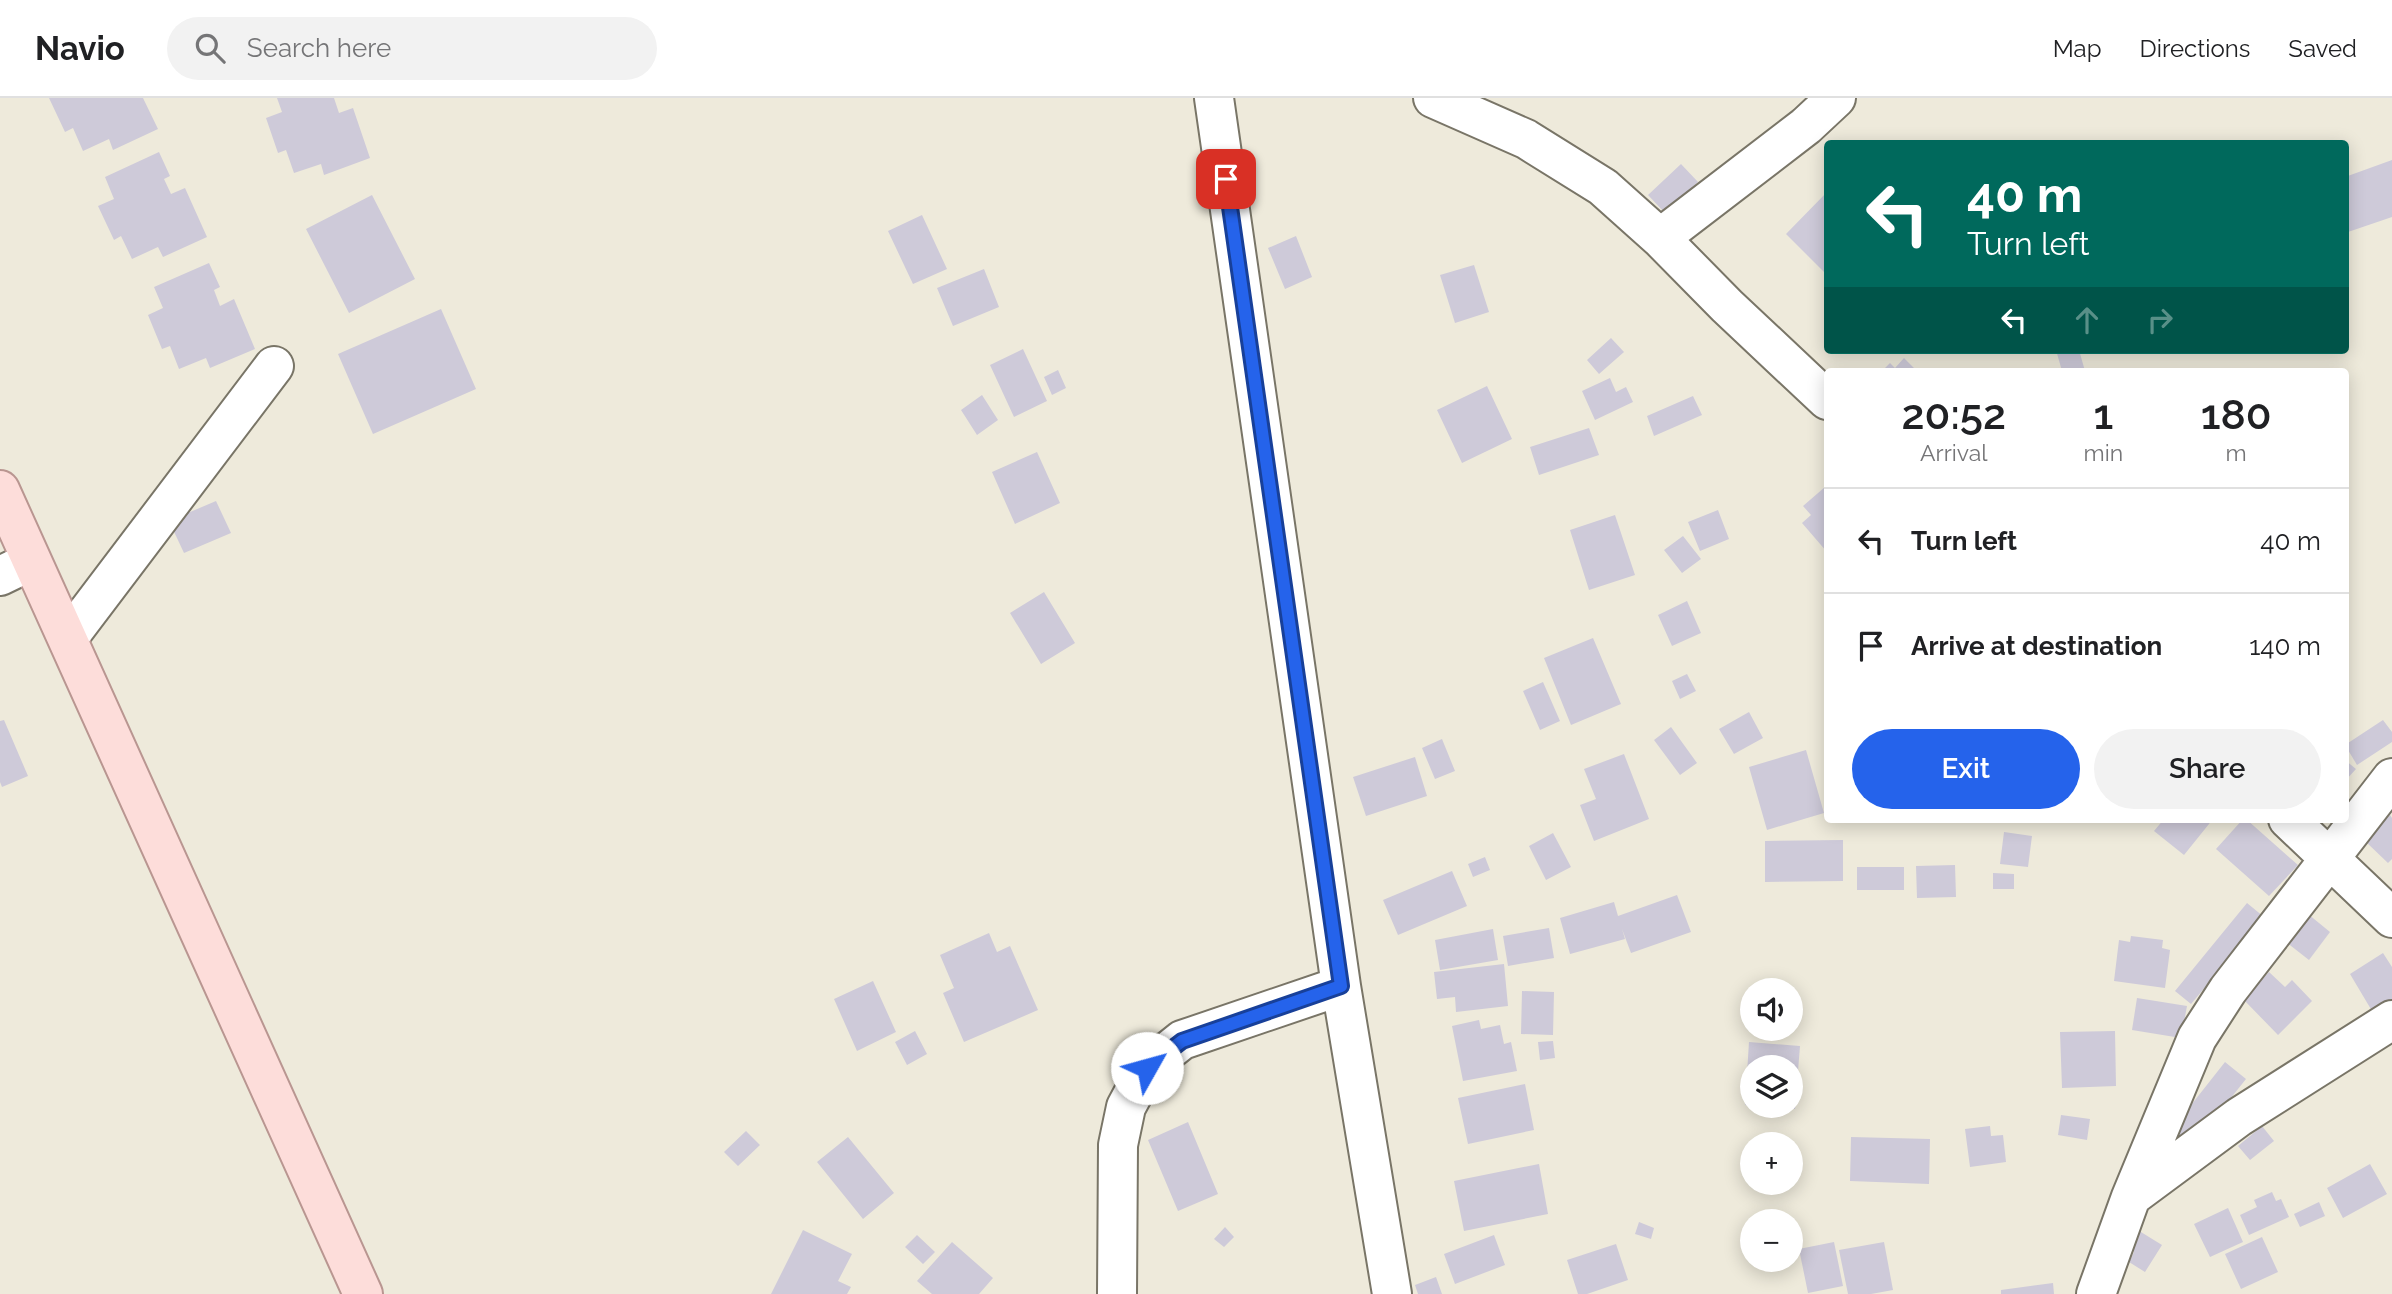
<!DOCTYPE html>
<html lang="en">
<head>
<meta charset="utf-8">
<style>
	:root { --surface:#fff; --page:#f2f2f2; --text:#202124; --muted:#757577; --line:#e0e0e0; --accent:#2563eb }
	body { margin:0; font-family:Raleway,sans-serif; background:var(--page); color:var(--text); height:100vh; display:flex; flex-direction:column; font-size:26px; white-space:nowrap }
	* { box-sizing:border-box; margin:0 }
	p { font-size:23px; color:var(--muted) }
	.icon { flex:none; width:38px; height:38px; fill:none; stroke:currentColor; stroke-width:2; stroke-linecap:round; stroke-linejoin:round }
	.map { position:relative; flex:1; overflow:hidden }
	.details { position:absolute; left:1824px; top:270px; width:525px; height:455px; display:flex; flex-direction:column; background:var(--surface); border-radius:7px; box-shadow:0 4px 18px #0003 }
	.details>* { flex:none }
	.top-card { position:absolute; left:1824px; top:42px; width:525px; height:214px; border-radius:7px; box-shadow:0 4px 18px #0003; background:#00695c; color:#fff; overflow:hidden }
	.controls { position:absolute; left:1740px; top:880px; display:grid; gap:14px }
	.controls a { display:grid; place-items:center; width:63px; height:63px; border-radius:50%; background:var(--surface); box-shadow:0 4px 18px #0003; font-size:35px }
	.pin { position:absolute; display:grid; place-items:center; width:60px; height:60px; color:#fff; margin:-30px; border-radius:14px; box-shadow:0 4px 10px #0006 }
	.me { position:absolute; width:77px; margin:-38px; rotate:52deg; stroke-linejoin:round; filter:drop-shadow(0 0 5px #0008) }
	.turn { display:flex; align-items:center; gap:24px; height:147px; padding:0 28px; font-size:32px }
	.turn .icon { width:91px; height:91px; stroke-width:2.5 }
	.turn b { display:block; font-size:49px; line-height:60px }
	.lanes { display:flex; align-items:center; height:66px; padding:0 28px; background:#0003; justify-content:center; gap:35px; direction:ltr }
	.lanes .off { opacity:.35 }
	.eta { display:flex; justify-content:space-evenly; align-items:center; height:119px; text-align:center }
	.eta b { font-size:42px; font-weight:600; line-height:49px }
	.primary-button { display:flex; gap:14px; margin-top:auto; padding:14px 28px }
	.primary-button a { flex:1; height:80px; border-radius:42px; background:var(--accent); color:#fff; font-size:28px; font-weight:600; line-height:80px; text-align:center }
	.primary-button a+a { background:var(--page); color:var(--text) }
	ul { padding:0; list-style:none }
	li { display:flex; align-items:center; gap:21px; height:105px; padding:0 28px; border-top:2px solid var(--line) }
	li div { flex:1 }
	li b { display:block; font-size:26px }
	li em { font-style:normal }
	header { display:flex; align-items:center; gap:42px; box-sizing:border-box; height:98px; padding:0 35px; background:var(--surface); border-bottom:2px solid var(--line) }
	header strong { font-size:33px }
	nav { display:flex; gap:38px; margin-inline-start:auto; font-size:24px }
	.search { width:490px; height:63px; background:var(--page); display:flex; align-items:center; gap:18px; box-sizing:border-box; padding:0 24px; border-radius:38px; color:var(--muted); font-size:26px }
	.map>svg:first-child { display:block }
	.building { fill:#cecad9 }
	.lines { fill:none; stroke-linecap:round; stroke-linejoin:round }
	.minor-casing { stroke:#797567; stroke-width:42 }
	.major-casing { stroke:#b99691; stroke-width:42 }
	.minor { stroke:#fff; stroke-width:38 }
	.major { stroke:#fdddda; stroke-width:38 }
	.route-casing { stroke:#184099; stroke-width:18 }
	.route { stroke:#2563eb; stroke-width:12 }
</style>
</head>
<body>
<header>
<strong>Navio</strong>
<div class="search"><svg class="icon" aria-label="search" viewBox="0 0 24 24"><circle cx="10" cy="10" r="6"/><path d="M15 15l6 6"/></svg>Search here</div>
<nav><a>Map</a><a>Directions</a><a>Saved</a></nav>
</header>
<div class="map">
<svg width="2392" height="1196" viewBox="0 0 2392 1196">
	<rect width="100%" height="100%" fill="#eeeadb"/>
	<path class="building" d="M49 0H143L158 31 113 52 109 41 83 53 73 30 65 34Z
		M277 0H334L339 15 353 10 370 60 324 77 321 66 294 75 286 52 278 55 266 20 282 14Z
		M159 54 170 78 164 81 171 96 185 90 207 139 163 159 158 149 132 161 121 138 114 142 98 108 114 101 105 79Z
		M2392 62V119L2348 134 2345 125V79Z
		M1681 66 1698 84 1665 115 1648 97Z
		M1827 94V177L1786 136Z
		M372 97 415 181 349 215 306 131Z
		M922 117 947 171 913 186 888 133Z
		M1296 138 1312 179 1285 191 1268 150Z
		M209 165 220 189 214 192 220 208 234 201 255 251 210 270 206 260 179 271 170 248 162 251 148 217 163 210 154 189Z
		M1474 167 1489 214 1455 225 1440 177Z
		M984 171 999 209 953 228 937 190Z
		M441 211 476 291 373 336 338 256Z
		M1611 240 1624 254 1599 276 1587 262Z
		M1023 251 1047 303 1014 319 990 267Z
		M2056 252H2079L2085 273H2062Z
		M1904 260 1917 273H1882L1890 265 1895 270Z
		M1058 272 1066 290 1052 297 1044 279Z
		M1610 280 1616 294 1626 289 1633 304 1595 322 1582 293Z
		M1487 288 1512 341 1462 365 1437 312Z
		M982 297 998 322 977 337 961 312Z
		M1693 298 1702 317 1654 338 1647 318Z
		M1589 330 1599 357 1539 377 1530 349Z
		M1037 354 1060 405 1015 426 992 374Z
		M1825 389 1827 391V454L1802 425 1811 417 1803 408Z
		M216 403 231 435 184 455 169 423Z
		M1718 412 1729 441 1700 453 1688 424Z
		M1615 417 1635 477 1589 492 1570 432Z
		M1683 438 1701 461 1682 475 1664 452Z
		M1044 494 1075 545 1041 566 1010 515Z
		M1687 503 1701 535 1672 548 1658 517Z
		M1593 540 1621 606 1571 627 1544 560Z
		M1687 576 1696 593 1680 601 1672 583Z
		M1543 584 1560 623 1540 632 1523 593Z
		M1749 614 1763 640 1734 656 1719 631Z
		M4 622 28 678 2 689 0 684V623Z
		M2383 622 2392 634V644L2357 667 2345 647Z
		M1671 629 1697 665 1680 677 1654 642Z
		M1442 641 1455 673 1435 681 1422 650Z
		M1806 652 1824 715 1767 732 1749 669Z
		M1624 656 1649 721 1594 743 1580 707 1596 701 1584 671Z
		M1415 659 1427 698 1366 718 1353 679Z
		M2345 662 2356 671 2345 683Z
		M2390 717 2392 720V761L2388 765 2365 743Z
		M2164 721H2213L2184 757 2154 733Z
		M2243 721H2246L2298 767 2269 798 2216 751Z
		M2004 734 2032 738 2028 769 2000 766Z
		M1553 735 1571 769 1546 782 1529 748Z
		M1843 742V783L1765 784V743Z
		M1485 759 1490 772 1473 779 1468 766Z
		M1955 767 1956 799 1917 800 1916 768Z
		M1857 769H1904V792H1857Z
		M1452 773 1467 808 1398 837 1383 802Z
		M1993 775 2014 776V791H1993Z
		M1677 797 1691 834 1631 855 1622 831 1625 841 1570 856 1560 820 1614 804 1618 818Z
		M2247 805 2264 819 2191 906 2175 893Z
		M2308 816 2330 834 2309 862 2286 844Z
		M1549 830 1554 860 1508 868 1503 838Z
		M1493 831 1498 862 1440 872 1435 842Z
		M989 835 997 854 1010 848 1038 912 964 944 943 895 954 890 940 857Z
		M2131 838 2163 842 2162 850 2170 852 2165 890 2114 883 2119 842 2130 844Z
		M2383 855 2392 869V907L2375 918 2350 876Z
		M1504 866 1508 908 1456 914 1455 899 1437 901 1434 874Z
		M2269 874 2285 889 2292 882 2312 903 2278 937 2243 901Z
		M873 883 896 934 857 953 834 901Z
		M1522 893 1554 894 1553 937 1521 936Z
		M2137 900 2187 908 2181 940 2132 932Z
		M1479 922 1481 931 1500 927 1504 946 1511 944 1517 973 1463 983 1452 928Z
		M915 933 927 956 907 967 895 944Z
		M2115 933 2116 988 2062 990 2060 934Z
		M1553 943 1555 960 1540 962 1538 944Z
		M1749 944 1800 948 1795 1011 1790 1010V970H1752V1008L1745 1007Z
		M2225 964 2246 981 2190 1051 2169 1035Z
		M1525 986 1534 1032 1468 1046 1458 1000Z
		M2061 1017 2090 1021 2087 1042 2058 1037Z
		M1188 1024 1218 1096 1178 1113 1148 1042Z
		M1990 1028 1991 1038 2003 1037 2006 1064 1970 1069 1965 1031Z
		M2262 1028 2274 1043 2250 1062 2238 1048Z
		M746 1033 760 1047 738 1068 724 1054Z
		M848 1039 894 1095 863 1121 817 1064Z
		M1851 1039 1930 1041 1929 1086 1850 1083Z
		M1539 1066 1548 1116 1464 1133 1454 1083Z
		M2370 1066 2387 1096 2343 1120 2327 1090Z
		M2272 1094 2276 1103 2281 1101 2289 1119 2249 1137 2240 1117 2257 1109 2254 1102Z
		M2319 1104 2325 1118 2300 1129 2294 1116Z
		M2228 1110 2243 1144 2210 1159 2194 1126Z
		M1639 1124 1654 1130 1651 1141 1635 1136Z
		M1225 1129 1234 1139 1224 1149 1214 1141Z
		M2136 1131 2162 1147 2145 1174 2129 1164 2134 1154 2125 1148Z
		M803 1132 852 1156 838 1183 851 1189 847 1196H771Z
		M917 1137 935 1154 923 1166 905 1149Z
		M1494 1137 1505 1167 1455 1186 1444 1156Z
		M2262 1139 2278 1174 2241 1191 2225 1156Z
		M952 1144 993 1180 979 1196H932L917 1183Z
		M1834 1144 1843 1188 1808 1195 1799 1151Z
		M1884 1144 1893 1192 1871 1196H1848L1839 1152Z
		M1616 1146 1628 1182 1587 1196H1578L1567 1162Z
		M1436 1179 1442 1196H1418L1415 1187Z
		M2053 1185 2054 1196H2001V1192Z"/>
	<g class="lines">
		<g class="minor-casing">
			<path id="minor" d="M1214 0 1341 888 1392 1196
				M1433 0 1526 41 1603 89 1660 140 1727 208 1827 302
				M1660 140 1806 28 1836 0
				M0 478 31 463
				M68 540 274 268
				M2288 721 2392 820
				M2131 1099 2239 1019 2392 922
				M1117 1196 1118 1047 1126 1009 1147 970 1182 942 1341 888
				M2096 1196 2131 1099 2197 940 2228 892 2392 680"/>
		</g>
		<g class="major-casing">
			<path id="major" d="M0 392 363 1196"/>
		</g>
		<use href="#minor" class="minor"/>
		<use href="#major" class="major"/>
	</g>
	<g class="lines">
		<g class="route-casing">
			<path id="route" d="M1147 970 1182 943 1341 888 1226 81"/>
		</g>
		<use href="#route" class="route"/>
	</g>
</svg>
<div class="controls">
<a><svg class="icon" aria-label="sound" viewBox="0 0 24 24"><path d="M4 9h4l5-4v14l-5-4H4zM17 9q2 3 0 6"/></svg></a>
<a><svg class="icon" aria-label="layers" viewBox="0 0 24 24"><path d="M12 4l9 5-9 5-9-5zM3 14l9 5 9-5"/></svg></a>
<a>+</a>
<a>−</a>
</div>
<div class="pin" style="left:1226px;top:81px;background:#d93025"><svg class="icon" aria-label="arrive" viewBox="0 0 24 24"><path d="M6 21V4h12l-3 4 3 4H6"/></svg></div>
<svg class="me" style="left:1147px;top:970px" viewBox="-20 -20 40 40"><circle r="19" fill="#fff"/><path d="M0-13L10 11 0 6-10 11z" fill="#2563eb"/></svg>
<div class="top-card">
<div class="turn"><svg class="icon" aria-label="left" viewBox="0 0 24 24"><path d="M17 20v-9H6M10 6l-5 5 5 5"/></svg><div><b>40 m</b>Turn left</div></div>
<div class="lanes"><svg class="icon" aria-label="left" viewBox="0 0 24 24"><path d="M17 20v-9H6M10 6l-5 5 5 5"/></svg><svg class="icon off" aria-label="ahead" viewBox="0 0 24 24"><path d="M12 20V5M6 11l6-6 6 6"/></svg><svg class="icon off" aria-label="right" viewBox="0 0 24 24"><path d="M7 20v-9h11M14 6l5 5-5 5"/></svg></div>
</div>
<section class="details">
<div class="eta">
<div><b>20:52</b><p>Arrival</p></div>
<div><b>1</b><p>min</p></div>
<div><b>180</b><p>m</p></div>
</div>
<ul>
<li><svg class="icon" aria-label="left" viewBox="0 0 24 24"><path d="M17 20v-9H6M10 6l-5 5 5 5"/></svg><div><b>Turn left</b></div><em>40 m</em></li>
<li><svg class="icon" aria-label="arrive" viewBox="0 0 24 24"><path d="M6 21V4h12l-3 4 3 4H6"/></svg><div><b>Arrive at destination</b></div><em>140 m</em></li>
</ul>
<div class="primary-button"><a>Exit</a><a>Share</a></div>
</section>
</div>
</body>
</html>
